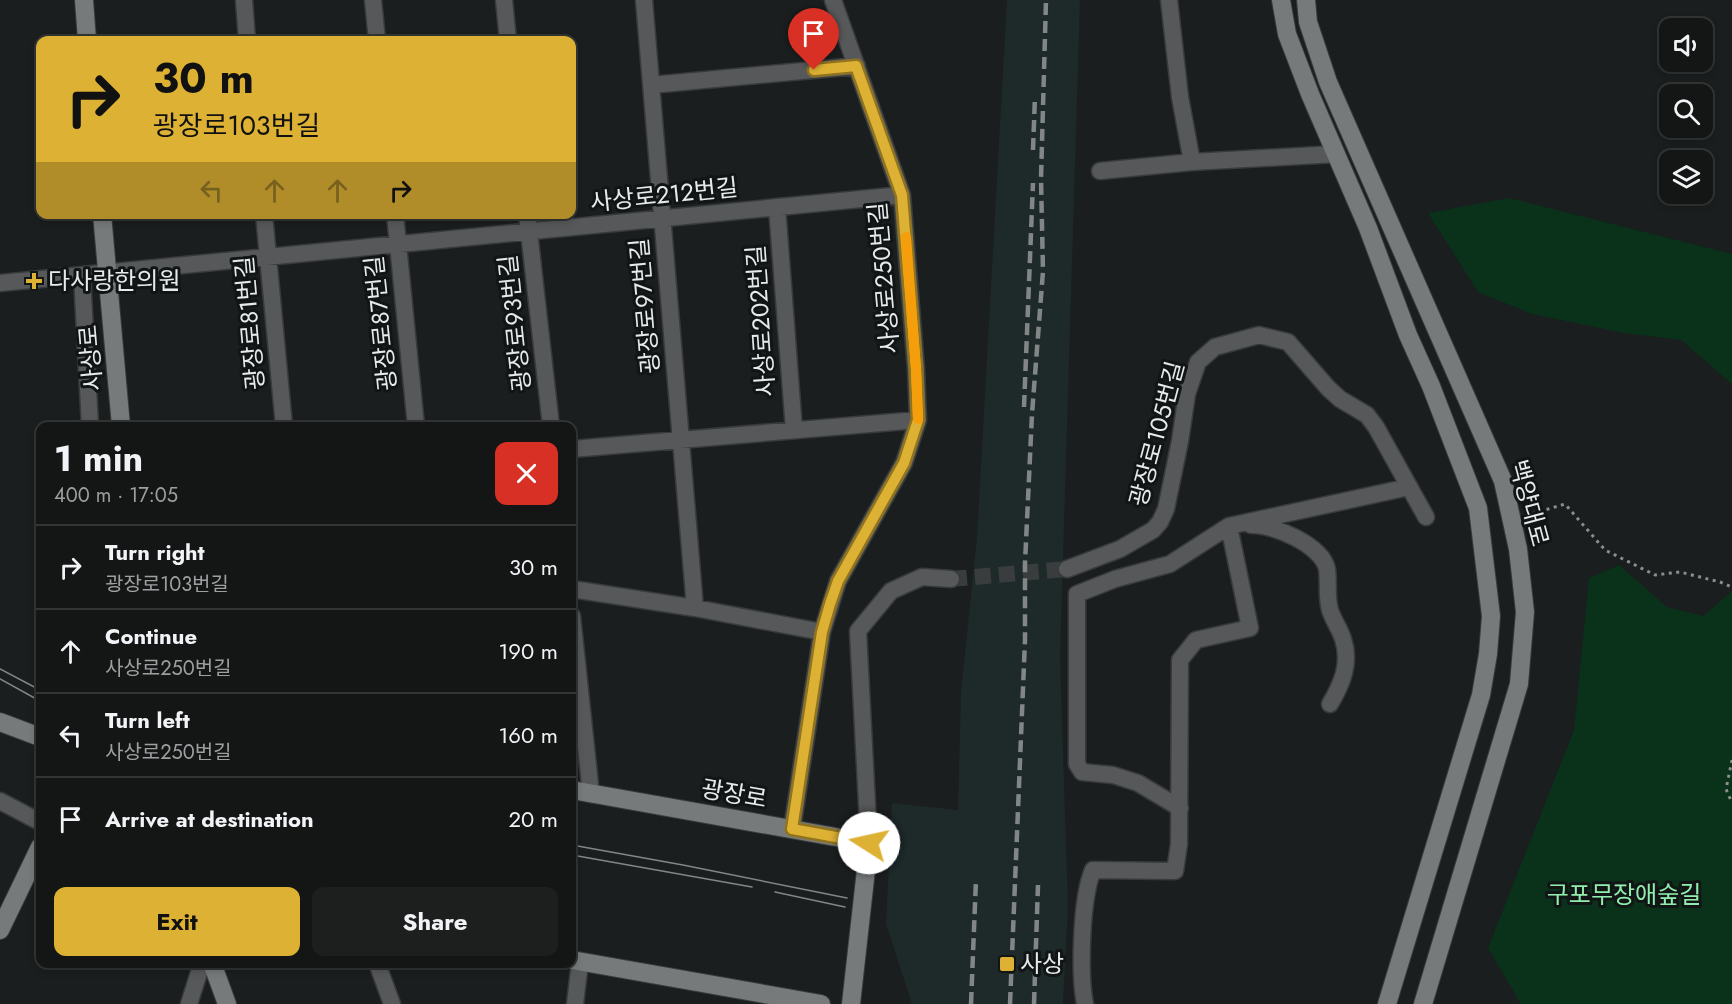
<!DOCTYPE html>
<html lang="en">
<head>
<meta charset="utf-8">
<style>
	:root { --surface:#141616; --page:#1d1f1f; --text:#f1f3f6; --muted:#9d9fa1; --line:#333535; --accent:#ddb133 }
	body { margin:0; font-family:Jost,"Noto Sans KR",sans-serif; background:var(--page); color:var(--text); height:100vh; display:flex; flex-direction:column; font-size:22px; white-space:nowrap }
	* { box-sizing:border-box; margin:0 }
	p { font-size:20px; color:var(--muted) }
	.icon { flex:none; width:33px; height:33px; fill:none; stroke:currentColor; stroke-width:2; stroke-linecap:round; stroke-linejoin:round }
	.map { position:relative; flex:1; overflow:hidden }
	.panel { position:absolute; left:36px; top:422px; width:540px; height:546px; display:flex; flex-direction:column; background:var(--surface); border-radius:12px; box-shadow:0 3px 9px #0003,0 0 0 2px var(--line) }
	.panel>* { flex:none }
	.top-card { position:absolute; left:36px; top:36px; width:540px; height:183px; border-radius:12px; box-shadow:0 3px 9px #0003,0 0 0 2px var(--line); background:#ddb133; color:#111; overflow:hidden }
	.buttons { position:absolute; left:1659px; top:18px; display:grid; gap:12px }
	.buttons a { display:grid; place-items:center; width:54px; height:54px; border-radius:12px; background:var(--surface); box-shadow:0 3px 9px #0003,0 0 0 2px var(--line); font-size:30px }
	.pin { position:absolute; display:grid; place-items:center; width:51px; height:51px; color:#fff; margin:-62px -26px; border-radius:50% 50% 50% 0; rotate:-45deg; box-shadow:0 0 6px #0007 }
	.pin .icon { rotate:45deg }
	.me { position:absolute; width:66px; margin:-33px; rotate:280deg; stroke-linejoin:round; filter:drop-shadow(0 0 4px #0008) }
	.turn { display:flex; align-items:center; gap:21px; height:126px; padding:0 18px; font-size:27px }
	.turn .icon { width:78px; height:78px; stroke-width:2.5 }
	.turn b { display:block; font-size:42px; line-height:51px }
	.lanes { display:flex; align-items:center; height:57px; padding:0 18px; background:#0003; justify-content:center; gap:30px; direction:ltr }
	.lanes .off { opacity:.35 }
	.round { display:grid; place-items:center; flex:none; width:63px; height:63px; border-radius:12px; background:var(--page) }
	.head { display:flex; align-items:center; justify-content:space-between; height:102px; padding:0 18px }
	h1 { font-size:36px; font-weight:700; line-height:45px }
	.primary-button { display:flex; gap:12px; margin-top:auto; padding:12px 18px }
	.primary-button a { flex:1; height:69px; border-radius:12px; background:var(--accent); color:#111; font-size:24px; font-weight:700; line-height:69px; text-align:center }
	.primary-button a+a { background:var(--page); color:var(--text) }
	ul { padding:0; list-style:none }
	li { display:flex; align-items:center; gap:18px; height:84px; padding:0 18px; border-top:2px solid var(--line) }
	li div { flex:1 }
	li b { display:block; font-size:22px }
	li em { font-style:normal }
	.map>svg:first-child { display:block }
	.built { fill:#1e2929 }
	.green { fill:#0a311a }
	.lines { fill:none; stroke-linecap:round; stroke-linejoin:round }
	.street-tunnel { stroke:#393d3d; stroke-width:16; stroke-dasharray:16 8; stroke-linecap:butt }
	.street-casing { stroke:#373b3b; stroke-width:19 }
	.secondary-casing { stroke:#373b3b; stroke-width:20 }
	.path { stroke:#8a8e8e; stroke-width:3; stroke-dasharray:3 4.5; stroke-linecap:butt }
	.street { stroke:#565859; stroke-width:16 }
	.secondary { stroke:#777a7b; stroke-width:18 }
	.tram { stroke:#828686; stroke-width:1.5 }
	.rail { stroke:#828686; stroke-width:4.5; stroke-dasharray:12 6; stroke-linecap:butt }
	.route-casing { stroke:#907321; stroke-width:15 }
	.route { stroke:#ddb133; stroke-width:10 }
	.slow { stroke:#f59e0b; stroke-width:10 }
	.poi-dot { fill:#ddb133; stroke:#111515; stroke-width:2 }
	.labels { text-anchor:middle; stroke-width:6; stroke-linejoin:round; paint-order:stroke }
	.street-label { font-size:24px; fill:#e7eaea; stroke:#111515 }
	.poi-label { font-size:24px; fill:#e7eaea; stroke:#111515; text-anchor:start }
	.park-label { font-size:24px; fill:#90edad; stroke:#111515 }
</style>
</head>
<body>
<div class="map">
<svg width="1732" height="1004" viewBox="0 0 1732 1004">
	<rect width="100%" height="100%" fill="#1a1e1e"/>
	<path class="built" d="M1007 0H1080L1060 657 1068 907 1063 1004H912L886 924 892 803 958 810 961 692 977 538Z"/>
	<path class="green" d="M1509 198 1732 254V384L1681 340 1624 333 1532 314 1478 292 1428 213Z
		M1619 565 1667 607 1703 616 1732 591V1004H1521L1488 948 1574 730 1589 578Z"/>
	<g class="lines">
		<path class="street-tunnel" d="M951 579 1067 569"/>
		<g class="street-casing">
			<path id="street" d="M244 0 247 40
				M373 0 377 40
				M504 0 508 40
				M644 0 695 608
				M1169 0 1180 97 1192 162
				M651 85 857 66
				M1100 171 1192 162 1336 154
				M777 207 794 430
				M264 214 284 426
				M395 214 416 426
				M527 214 551 426
				M82 276 90 426
				M0 283 902 195
				M572 449 918 420
				M1251 525C1273 524 1322 545 1327 569 1329 583 1326 596 1330 610 1333 620 1340 629 1343 639 1351 663 1342 684 1330 704
				M1067 569 1120 549 1153 530 1160 522 1166 509 1180 441 1187 394 1198 362 1215 347 1259 335 1288 342 1328 388 1340 399 1367 415 1376 427 1426 517
				M572 589 695 608 822 632
				M572 616 591 794
				M0 801 40 822
				M1180 808 1138 783 1113 775 1082 772 1077 764V594L1115 579 1170 564 1229 526 1409 487
				M792 829 822 632 838 581 904 463 918 420 916 369 902 195 833 0
				M869 843 858 631 891 591 922 577 951 579
				M377 963 392 1004
				M189 1004 202 963
				M575 1004 580 962
				M1085 1004C1079 974 1081 898 1093 870L1175 871 1179 844 1180 660 1196 640 1250 628 1229 526"/>
		</g>
		<g class="secondary-casing">
			<path id="secondary" d="M84 0 87 40
				M1281 0 1287 34 1310 94 1368 228 1408 335 1431 386 1478 508 1491 616 1488 654 1481 695 1387 1004
				M1306 0 1308 22 1328 82 1503 481 1518 549 1525 612 1519 684 1423 1004
				M102 214 121 426
				M0 722 40 737
				M572 790 869 843 851 1004
				M0 930 40 847
				M572 960 821 1004
				M212 963 227 1004"/>
		</g>
		<path class="path" d="M1525 516 1565 504 1605 550 1655 575 1680 572 1720 582 1732 587
			M1732 760 1726 789 1732 803"/>
		<use href="#street" class="street"/>
		<use href="#secondary" class="secondary"/>
		<path class="tram" d="M0 669 40 690
			M0 679 40 701
			M572 845 683 865 847 898
			M572 855 752 887
			M775 892 845 907"/>
		<path class="rail" d="M1033 150 1035 96
			M1024 407 1033 183
			M971 1004 976 879
			M1010 1004 1025 640V563L1032 414 1043 271 1041 179 1046 0
			M1034 1004 1038 885"/>
	</g>
	<g class="lines">
		<g class="route-casing">
			<path id="route" d="M814 70 856 66 902 195 916 369 918 420 904 463 838 581 830 604 822 632 792 829 869 843"/>
		</g>
		<use href="#route" class="route"/>
		<path class="slow" d="M906 237 916 369 918 419"/>
	</g>
	<g class="poi-dot">
		<path d="M31 272h6v6h6v6h-6v6h-6v-6h-6v-6h6z"/>
		<rect x="999" y="956" width="16" height="16" rx="3"/>
	</g>
	<g class="labels">
		<g class="street-label">
			<text transform="translate(664 195) rotate(-6)" y="8">사상로212번길</text>
			<text transform="translate(884 278) rotate(-95)" y="8">사상로250번길</text>
			<text transform="translate(645 306) rotate(-95)" y="8">광장로97번길</text>
			<text transform="translate(761 321) rotate(-94)" y="8">사상로202번길</text>
			<text transform="translate(250 323) rotate(-95)" y="8">광장로81번길</text>
			<text transform="translate(381 323) rotate(-96)" y="8">광장로87번길</text>
			<text transform="translate(515 323) rotate(-96)" y="8">광장로93번길</text>
			<text transform="translate(91 358) rotate(-95)" y="8">사상로</text>
			<text transform="translate(1157 434) rotate(-75)" y="8">광장로105번길</text>
			<text transform="translate(1529 503) rotate(75)" y="8">백양대로</text>
			<text transform="translate(734 794) rotate(10)" y="8">광장로</text>
		</g>
		<g class="poi-label">
			<text x="48" y="289">다사랑한의원</text>
			<text x="1020" y="972">사상</text>
		</g>
		<g class="park-label">
			<text x="1624" y="903">구포무장애숲길</text>
		</g>
	</g>
</svg>
<div class="buttons">
<a><svg class="icon" aria-label="sound" viewBox="0 0 24 24"><path d="M4 9h4l5-4v14l-5-4H4zM17 9q2 3 0 6"/></svg></a>
<a><svg class="icon" aria-label="search" viewBox="0 0 24 24"><circle cx="10" cy="10" r="6"/><path d="M15 15l6 6"/></svg></a>
<a><svg class="icon" aria-label="layers" viewBox="0 0 24 24"><path d="M12 4l9 5-9 5-9-5zM3 14l9 5 9-5"/></svg></a>
</div>
<div class="pin" style="left:814px;top:70px;background:#d93025"><svg class="icon" aria-label="arrive" viewBox="0 0 24 24"><path d="M6 21V4h12l-3 4 3 4H6"/></svg></div>
<svg class="me" style="left:869px;top:843px" viewBox="-20 -20 40 40"><circle r="19" fill="#fff"/><path d="M0-13L10 11 0 6-10 11z" fill="#ddb133"/></svg>
<div class="top-card">
<div class="turn"><svg class="icon" aria-label="right" viewBox="0 0 24 24"><path d="M7 20v-9h11M14 6l5 5-5 5"/></svg><div><b>30 m</b>광장로103번길</div></div>
<div class="lanes"><svg class="icon off" aria-label="left" viewBox="0 0 24 24"><path d="M17 20v-9H6M10 6l-5 5 5 5"/></svg><svg class="icon off" aria-label="ahead" viewBox="0 0 24 24"><path d="M12 20V5M6 11l6-6 6 6"/></svg><svg class="icon off" aria-label="ahead" viewBox="0 0 24 24"><path d="M12 20V5M6 11l6-6 6 6"/></svg><svg class="icon" aria-label="right" viewBox="0 0 24 24"><path d="M7 20v-9h11M14 6l5 5-5 5"/></svg></div>
</div>
<section class="panel">
<div class="head"><div><h1>1 min</h1><p>400 m · 17:05</p></div><a class="round" style="background:#d93025;color:#fff"><svg class="icon" aria-label="close" viewBox="0 0 24 24"><path d="M6 6l12 12M18 6L6 18"/></svg></a></div>
<ul>
<li><svg class="icon" aria-label="right" viewBox="0 0 24 24"><path d="M7 20v-9h11M14 6l5 5-5 5"/></svg><div><b>Turn right</b><p>광장로103번길</p></div><em>30 m</em></li>
<li><svg class="icon" aria-label="ahead" viewBox="0 0 24 24"><path d="M12 20V5M6 11l6-6 6 6"/></svg><div><b>Continue</b><p>사상로250번길</p></div><em>190 m</em></li>
<li><svg class="icon" aria-label="left" viewBox="0 0 24 24"><path d="M17 20v-9H6M10 6l-5 5 5 5"/></svg><div><b>Turn left</b><p>사상로250번길</p></div><em>160 m</em></li>
<li><svg class="icon" aria-label="arrive" viewBox="0 0 24 24"><path d="M6 21V4h12l-3 4 3 4H6"/></svg><div><b>Arrive at destination</b></div><em>20 m</em></li>
</ul>
<div class="primary-button"><a>Exit</a><a>Share</a></div>
</section>
</div>
</body>
</html>
